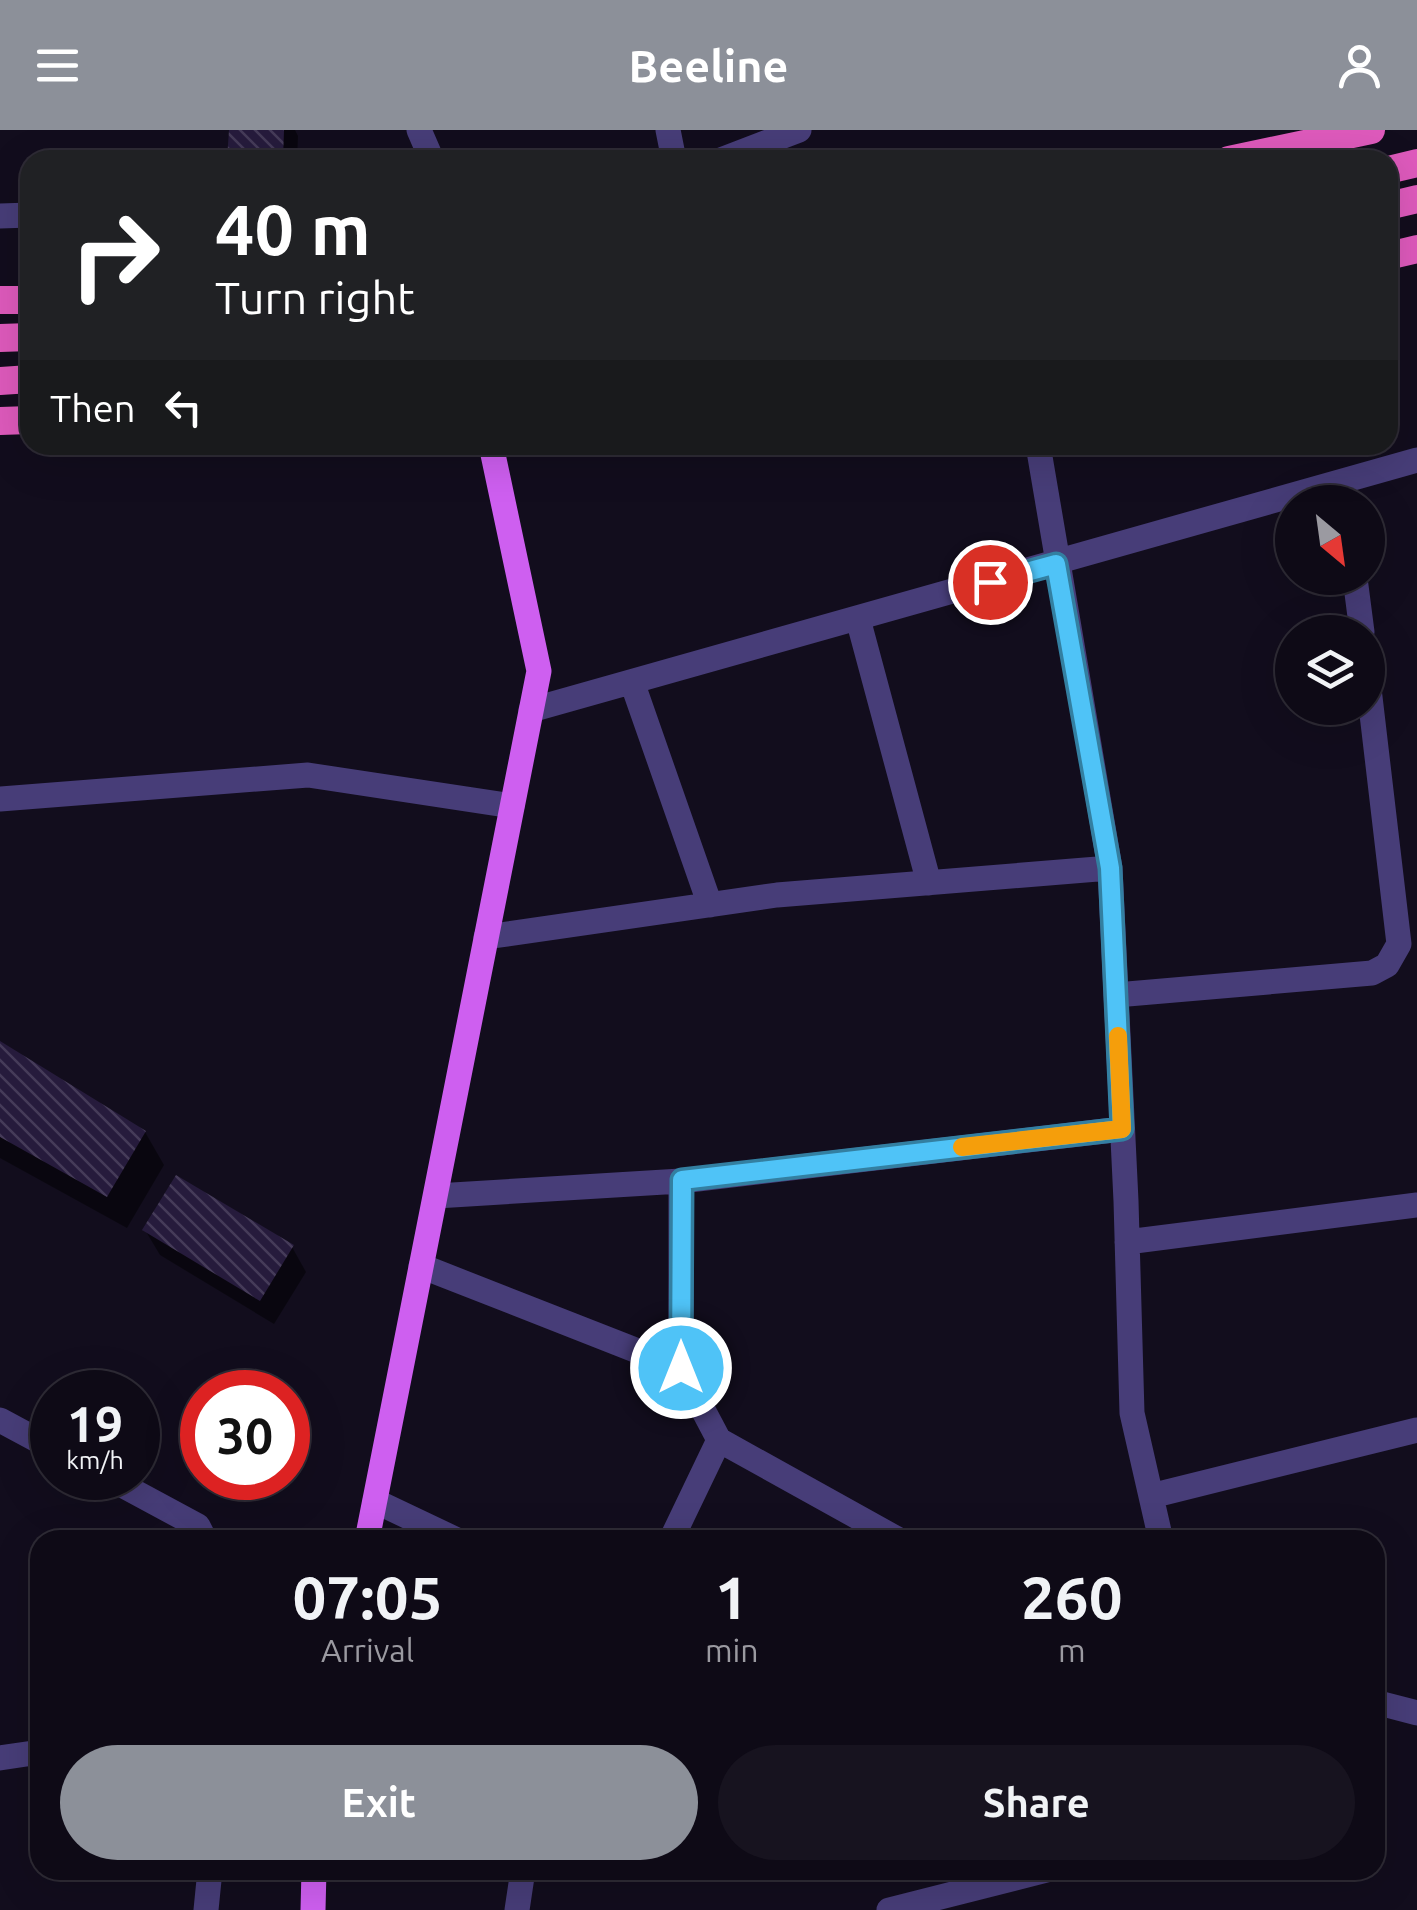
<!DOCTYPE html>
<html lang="en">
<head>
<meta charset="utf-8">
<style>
	:root { --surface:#0e0a16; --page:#17131f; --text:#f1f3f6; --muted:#9b9aa1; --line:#2e2b35; --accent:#8c9099 }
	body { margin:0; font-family:Ubuntu,sans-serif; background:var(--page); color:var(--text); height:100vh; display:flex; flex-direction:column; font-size:38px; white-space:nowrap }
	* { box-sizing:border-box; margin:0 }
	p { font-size:32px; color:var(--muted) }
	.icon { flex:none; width:55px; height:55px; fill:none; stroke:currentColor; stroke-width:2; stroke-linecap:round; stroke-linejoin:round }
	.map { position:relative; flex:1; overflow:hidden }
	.side { position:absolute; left:30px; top:1400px; width:1355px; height:350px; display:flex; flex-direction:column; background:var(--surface); border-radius:30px; box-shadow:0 10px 40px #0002,0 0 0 2px var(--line) }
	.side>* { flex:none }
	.top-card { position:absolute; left:20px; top:20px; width:1378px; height:305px; border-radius:30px; box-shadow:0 10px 40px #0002,0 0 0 2px var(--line); background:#202124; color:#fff; overflow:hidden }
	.needle { width:65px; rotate:151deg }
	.controls { position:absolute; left:1275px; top:355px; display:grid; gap:20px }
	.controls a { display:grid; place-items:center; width:110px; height:110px; border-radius:50%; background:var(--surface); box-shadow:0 10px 40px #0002,0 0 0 2px var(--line); font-size:50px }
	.speed { position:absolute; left:30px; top:1240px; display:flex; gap:20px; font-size:50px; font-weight:700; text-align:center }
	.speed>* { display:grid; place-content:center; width:130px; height:130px; border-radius:50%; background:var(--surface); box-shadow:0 10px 40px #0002,0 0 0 2px var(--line); line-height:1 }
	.speed small { font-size:25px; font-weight:400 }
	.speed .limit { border:15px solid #d22; background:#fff; color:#111 }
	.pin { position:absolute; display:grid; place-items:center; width:85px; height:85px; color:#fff; margin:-42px; border:5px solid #fff; border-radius:50%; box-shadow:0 2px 10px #0007 }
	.me { position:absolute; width:110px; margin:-55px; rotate:0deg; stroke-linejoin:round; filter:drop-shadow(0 0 8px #0008) }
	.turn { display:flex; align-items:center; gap:35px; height:210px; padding:0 30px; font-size:45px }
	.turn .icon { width:130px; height:130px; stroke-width:2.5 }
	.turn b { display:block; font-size:70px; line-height:85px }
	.then { display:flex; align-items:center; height:95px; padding:0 30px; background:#0003; gap:20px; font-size:38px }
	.eta { display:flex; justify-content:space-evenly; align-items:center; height:170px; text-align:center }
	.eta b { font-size:60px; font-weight:600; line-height:70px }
	.action { display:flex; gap:20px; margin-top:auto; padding:20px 30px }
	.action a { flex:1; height:115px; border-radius:60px; background:var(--accent); color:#fff; font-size:40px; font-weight:600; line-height:115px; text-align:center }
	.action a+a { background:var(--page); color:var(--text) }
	header { display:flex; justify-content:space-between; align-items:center; height:130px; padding:0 30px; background:var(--accent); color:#fff; font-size:45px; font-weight:600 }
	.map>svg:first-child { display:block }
	.shadow { fill:#0007 }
	.building { fill:url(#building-back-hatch) }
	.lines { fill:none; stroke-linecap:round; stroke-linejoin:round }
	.minor { stroke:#473d78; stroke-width:25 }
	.primary { stroke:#ce5ff0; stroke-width:25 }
	.trunk { stroke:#de5abc; stroke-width:28 }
	.route-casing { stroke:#337fa1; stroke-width:25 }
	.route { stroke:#4fc3f7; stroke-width:18 }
	.slow { stroke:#f59e0b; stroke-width:18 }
</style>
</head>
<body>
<header><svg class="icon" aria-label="menu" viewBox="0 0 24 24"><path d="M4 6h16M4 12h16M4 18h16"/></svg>Beeline<svg class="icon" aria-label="person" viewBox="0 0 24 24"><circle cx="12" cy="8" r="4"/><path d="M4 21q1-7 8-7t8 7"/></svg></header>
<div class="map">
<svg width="1417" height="1780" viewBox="0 0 1417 1780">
	<defs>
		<pattern id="building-back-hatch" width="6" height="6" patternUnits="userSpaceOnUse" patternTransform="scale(2.5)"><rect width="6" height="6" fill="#261b3c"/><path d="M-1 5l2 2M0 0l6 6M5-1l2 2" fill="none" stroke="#453b59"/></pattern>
	</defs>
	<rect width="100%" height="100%" fill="#120d1d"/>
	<path class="shadow" d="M231 0H295L298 6 297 30H230Z
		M1082 315H1115L1085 321Z
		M0 914 145 1002 164 1035 127 1098 0 1028Z
		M145 1100 292 1117 306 1142 274 1194 160 1125Z
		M599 1399 616 1410H591Z"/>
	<path class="building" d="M229 0H284L283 30H227Z
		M0 911 146 1001 107 1067 0 1007Z
		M176 1045 294 1115 260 1171 142 1100Z"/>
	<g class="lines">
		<path class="minor" d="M419 0 432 30
			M668 0 674 30
			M721 30 799 0
			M0 86 30 85
			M1038 315 1110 738 1126 1071 1132 1283 1161 1410
			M1355 448 1362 502
			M858 489 929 753
			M632 552 710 775
			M531 580 1417 330
			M0 669 308 645 512 676
			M486 807 777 765 1110 738
			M1116 865 1372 843 1387 835 1399 814 1368 550
			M436 1066 681 1051 1122 999
			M1127 1112 1417 1075
			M421 1136 681 1238 719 1310 899 1410
			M681 1238V1051
			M0 1290 52 1318
			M109 1348 198 1396 205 1410
			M1151 1366 1417 1300
			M375 1371 457 1410
			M671 1410 719 1310
			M1375 1572 1417 1583
			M0 1628 40 1622
			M206 1780 210 1740
			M517 1780 523 1740
			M889 1780 1047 1740"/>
		<path class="primary" d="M367 1410 539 541 491 315
			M313 1780 314 1740"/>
		<path class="trunk" d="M1229 30 1371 0
			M1388 40 1417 33
			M1388 76 1417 69
			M1388 126 1417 119
			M0 170H30
			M0 208 30 207
			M0 251 30 249
			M0 291 30 290"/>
	</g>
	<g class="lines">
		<g class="route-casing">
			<path id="route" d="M681 1238 682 1050 1122 999 1110 738 1056 434 990 452"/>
		</g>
		<use href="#route" class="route"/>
		<path class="slow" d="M962 1017 1122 999 1118 906"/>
	</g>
</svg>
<div class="controls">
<a><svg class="needle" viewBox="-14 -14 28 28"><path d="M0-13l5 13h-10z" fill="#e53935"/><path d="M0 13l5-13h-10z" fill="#9b9aa1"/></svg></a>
<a><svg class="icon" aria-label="layers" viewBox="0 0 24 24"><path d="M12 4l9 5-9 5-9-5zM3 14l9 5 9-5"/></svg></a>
</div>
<div class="speed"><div>19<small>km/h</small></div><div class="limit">30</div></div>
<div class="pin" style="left:990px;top:452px;background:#d93025"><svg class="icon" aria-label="arrive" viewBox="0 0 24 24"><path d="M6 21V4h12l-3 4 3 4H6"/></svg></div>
<svg class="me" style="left:681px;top:1238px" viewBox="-20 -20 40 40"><circle r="17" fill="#4fc3f7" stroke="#fff" stroke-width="3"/><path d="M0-11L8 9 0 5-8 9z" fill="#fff"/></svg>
<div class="top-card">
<div class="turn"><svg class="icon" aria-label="right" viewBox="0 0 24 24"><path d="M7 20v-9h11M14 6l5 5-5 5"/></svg><div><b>40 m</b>Turn right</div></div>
<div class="then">Then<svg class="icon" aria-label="left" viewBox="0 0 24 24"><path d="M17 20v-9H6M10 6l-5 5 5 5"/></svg></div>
</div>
<section class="side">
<div class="eta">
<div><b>07:05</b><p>Arrival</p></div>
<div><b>1</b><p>min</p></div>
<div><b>260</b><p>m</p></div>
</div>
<div class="action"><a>Exit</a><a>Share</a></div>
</section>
</div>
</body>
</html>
